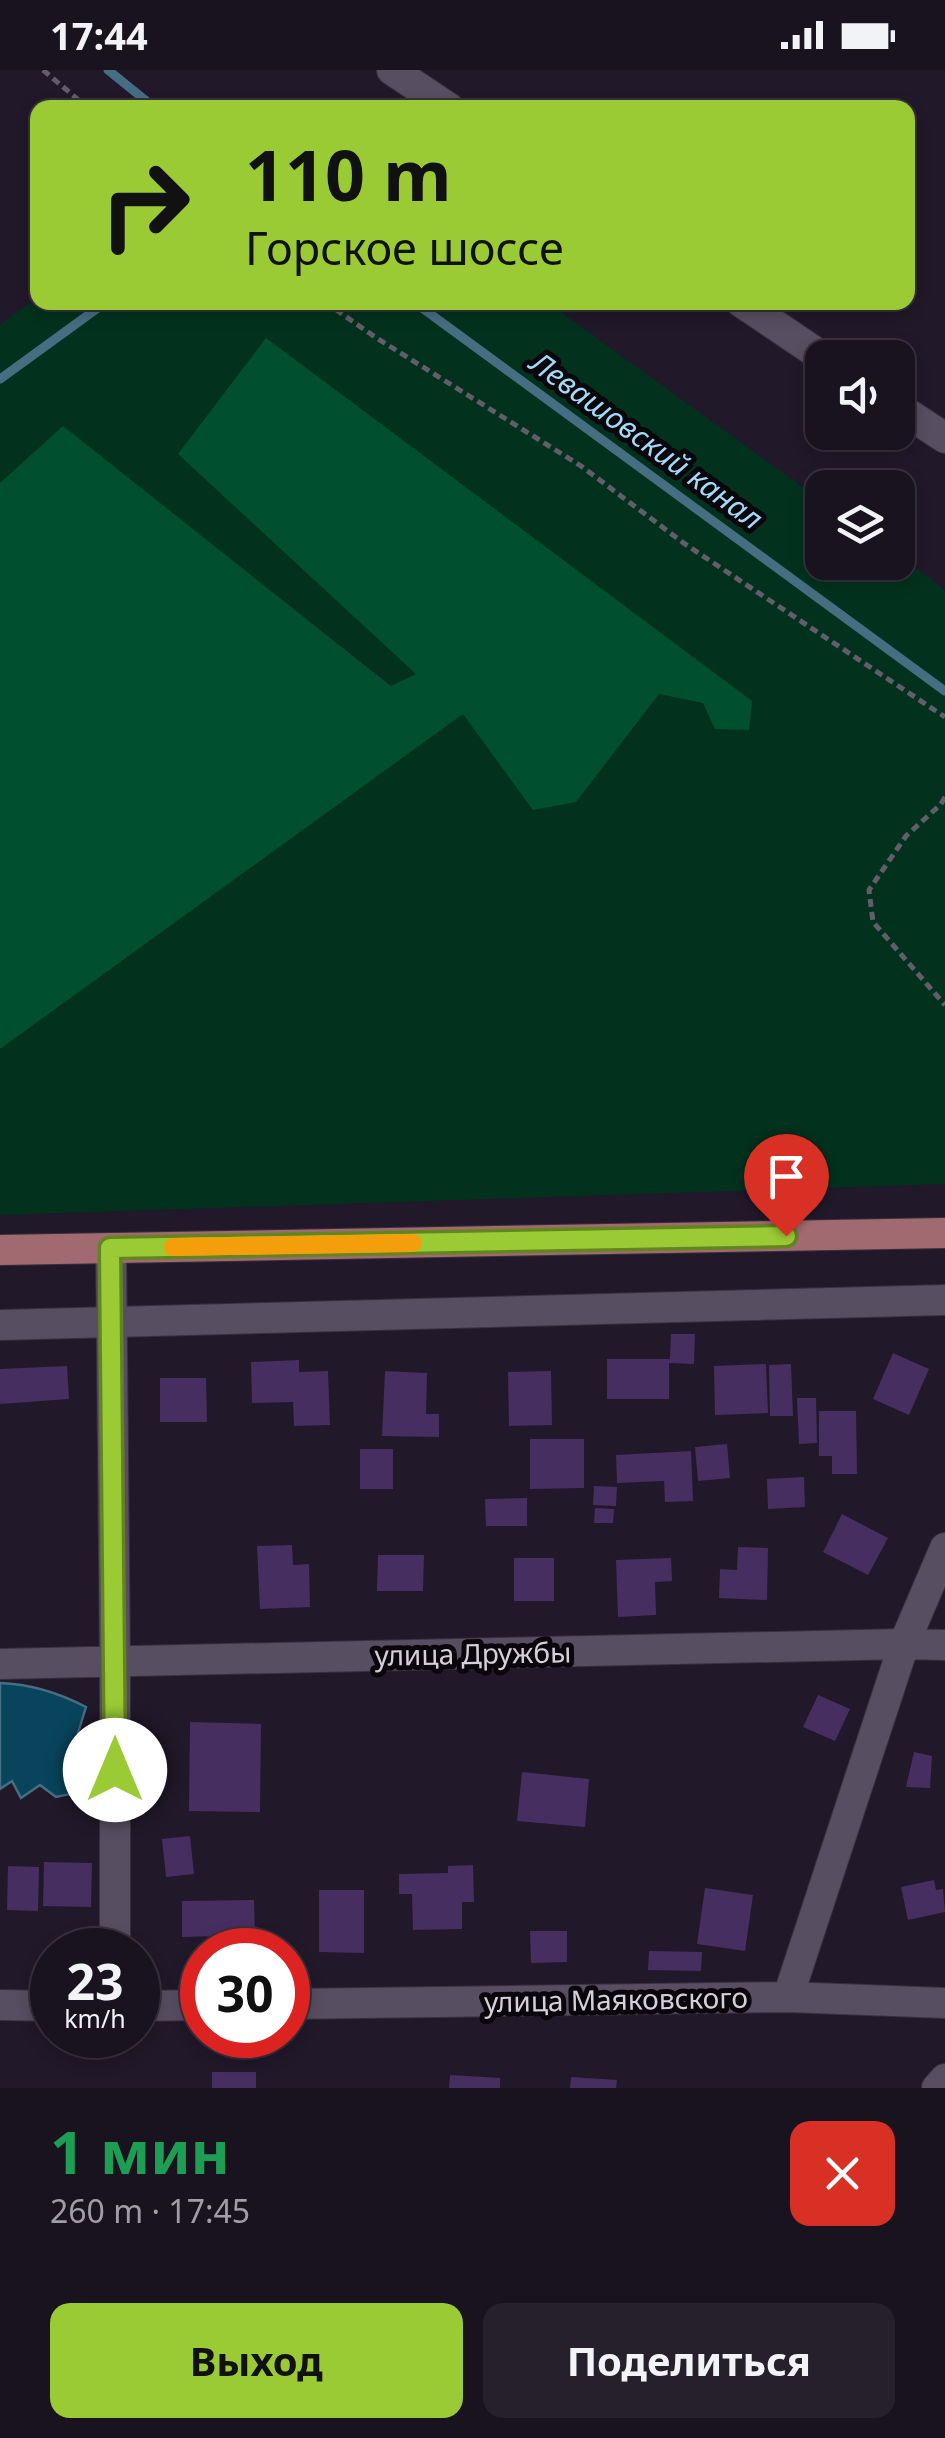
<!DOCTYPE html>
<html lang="ru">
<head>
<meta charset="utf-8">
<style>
	:root { --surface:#19121f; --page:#26202c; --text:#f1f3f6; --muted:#9f9ea4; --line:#37323d; --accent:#9acb34 }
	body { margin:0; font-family:"Noto Sans",sans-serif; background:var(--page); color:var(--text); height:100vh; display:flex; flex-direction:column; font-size:38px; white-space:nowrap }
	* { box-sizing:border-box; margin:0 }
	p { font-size:32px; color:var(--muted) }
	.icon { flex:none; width:55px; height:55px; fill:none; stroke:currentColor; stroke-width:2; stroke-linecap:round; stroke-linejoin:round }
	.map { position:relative; height:2018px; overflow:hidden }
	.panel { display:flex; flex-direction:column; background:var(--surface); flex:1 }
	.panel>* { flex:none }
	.banner { position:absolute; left:30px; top:30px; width:885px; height:210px; border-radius:20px; box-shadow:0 5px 15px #0003,0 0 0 2px var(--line); background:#9acb34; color:#111; overflow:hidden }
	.controls { position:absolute; left:805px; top:270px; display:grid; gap:20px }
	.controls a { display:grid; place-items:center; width:110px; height:110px; border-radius:20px; background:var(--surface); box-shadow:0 5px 15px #0003,0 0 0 2px var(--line); font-size:50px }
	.speed { position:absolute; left:30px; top:1858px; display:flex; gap:20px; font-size:50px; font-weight:700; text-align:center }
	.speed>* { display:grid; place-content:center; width:130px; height:130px; border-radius:50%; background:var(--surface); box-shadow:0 5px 15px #0003,0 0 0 2px var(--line); line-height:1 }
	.speed small { font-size:25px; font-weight:400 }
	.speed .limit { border:15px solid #d22; background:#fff; color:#111 }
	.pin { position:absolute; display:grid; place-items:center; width:85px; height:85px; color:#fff; margin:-102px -42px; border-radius:50% 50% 50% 0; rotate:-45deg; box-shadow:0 0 10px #0007 }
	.pin .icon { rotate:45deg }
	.me { position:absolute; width:110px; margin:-55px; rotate:0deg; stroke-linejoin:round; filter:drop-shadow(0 0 8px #0008) }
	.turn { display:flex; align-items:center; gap:35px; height:210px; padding:0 50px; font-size:45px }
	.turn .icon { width:130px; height:130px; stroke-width:2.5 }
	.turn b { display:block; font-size:70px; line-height:85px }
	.round { display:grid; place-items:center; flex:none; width:105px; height:105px; border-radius:20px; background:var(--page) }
	.head { display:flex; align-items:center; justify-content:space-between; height:170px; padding:0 50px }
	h1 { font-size:60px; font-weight:700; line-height:75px; color:#1e9e55 }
	.cta { display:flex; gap:20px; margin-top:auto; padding:20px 50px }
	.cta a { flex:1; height:115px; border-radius:20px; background:var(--accent); color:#111; font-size:40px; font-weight:700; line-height:115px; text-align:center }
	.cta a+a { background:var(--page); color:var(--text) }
	.status { display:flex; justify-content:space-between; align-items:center; height:70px; padding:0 50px; background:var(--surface); direction:ltr }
	.status svg { height:28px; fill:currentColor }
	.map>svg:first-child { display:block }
	.green { fill:#02321e }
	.forest { fill:#005030 }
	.water { fill:#08455d; stroke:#466e82; stroke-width:2.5 }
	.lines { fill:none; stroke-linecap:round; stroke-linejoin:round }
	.stream { stroke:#466e82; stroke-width:9 }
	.building { fill:#472e60 }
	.minor-casing { stroke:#37313d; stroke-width:32 }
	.major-casing { stroke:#37313d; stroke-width:32 }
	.path { stroke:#635c6a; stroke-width:5; stroke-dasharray:8 5; stroke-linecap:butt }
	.minor { stroke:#574e61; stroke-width:30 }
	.major { stroke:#a16a71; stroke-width:30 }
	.route-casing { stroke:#648422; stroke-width:25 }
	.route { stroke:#9acb34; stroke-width:18 }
	.slow { stroke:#f59e0b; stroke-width:18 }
	.labels { text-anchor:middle; stroke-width:10; stroke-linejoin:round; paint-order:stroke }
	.street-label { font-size:28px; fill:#d5cfda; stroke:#09060c }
	.water-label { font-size:30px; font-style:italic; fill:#a2daf8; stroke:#09060c }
</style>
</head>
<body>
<div class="status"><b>17:44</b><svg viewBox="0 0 49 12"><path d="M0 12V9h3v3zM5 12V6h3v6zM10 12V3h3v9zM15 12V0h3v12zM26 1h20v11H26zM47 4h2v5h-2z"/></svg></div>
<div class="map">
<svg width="945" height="2018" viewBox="0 0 945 2018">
	<rect width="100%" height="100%" fill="#211829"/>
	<path class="green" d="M37 228 38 232 548 233 822 431V492H898V485L945 520V1114L0 1145V979L464 643 576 732 659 624 703 633 752 631 179 384 417 604 392 616 63 357 0 413V255Z"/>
	<path class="forest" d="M266 268 752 631 749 660 715 659 703 633 659 624 576 732 533 740 463 644 0 979V413L63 356 391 616 416 604 178 384Z"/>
	<path class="water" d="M0 1613C31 1614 59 1623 86 1637L78 1663 84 1682 78 1699 84 1708 80 1722 56 1727 40 1715 21 1728 12 1711 0 1719Z"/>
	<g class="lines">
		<path class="stream" d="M108 0 155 38
			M414 232 945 621
			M0 309 106 232"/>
	</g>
	<path class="building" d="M671 1264H695L694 1294 669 1293V1329H607V1289H670Z
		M893 1283 929 1299 909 1345 873 1329Z
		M299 1290V1302L328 1301 330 1355 294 1356 293 1332 252 1333 251 1292Z
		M766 1294 768 1343 715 1345 714 1296Z
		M791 1294 793 1346H770L769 1295Z
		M67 1296 69 1329 0 1334V1299Z
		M385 1301 427 1303 426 1344H439V1367L382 1366Z
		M551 1301 552 1355 509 1356 508 1302Z
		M160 1308H206L207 1352H160Z
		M797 1328H816L817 1373 799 1374Z
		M819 1341H856L857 1404H832V1386H819Z
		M530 1369H584V1418L530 1419Z
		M727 1374 730 1408 698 1411 695 1377Z
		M360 1379H393V1419H360Z
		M691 1381 693 1431 665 1432 664 1411 617 1413 616 1385Z
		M804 1407 805 1437 768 1439 767 1409Z
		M594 1416 617 1417 616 1436 593 1435Z
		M527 1428V1456H486L485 1429Z
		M595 1438 614 1439 613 1453H594Z
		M842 1444 888 1468 868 1505 823 1482Z
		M292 1475 293 1495 309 1494 310 1537 260 1539 257 1476Z
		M738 1477 768 1478 767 1530 719 1528 720 1499 737 1500Z
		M378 1485H424L423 1521H377Z
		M514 1488H554V1531H514Z
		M671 1488 672 1511 655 1512 656 1545 618 1547 616 1490Z
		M818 1625 850 1639 835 1671 803 1657Z
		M190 1652 261 1654 260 1742 189 1741Z
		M914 1682 932 1686 930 1718 906 1717Z
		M522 1702 589 1709 585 1757 517 1751Z
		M190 1766 194 1804 166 1807 162 1769Z
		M44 1792 92 1793 91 1837 43 1836Z
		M473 1795 474 1832H462V1859L413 1860 412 1824H399V1804L448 1803V1796Z
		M8 1796 39 1797 38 1841 7 1840Z
		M934 1810 936 1820 943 1819 945 1842 908 1850 901 1817Z
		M705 1818 753 1825 745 1881 697 1874Z
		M319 1820H364V1883L319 1882Z
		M254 1830 255 1865 182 1867V1831Z
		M530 1861H567V1892L531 1893Z
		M649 1881 702 1882 701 1901 648 1900Z
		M212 2002H256V2018H212Z
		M450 2005 500 2008V2018H449Z
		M571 2007 617 2010 616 2018H570Z"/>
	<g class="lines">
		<g class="minor-casing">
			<path id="minor" d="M392 0 449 38
				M741 232 824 288
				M898 337 945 368
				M111 1178 115 1592V1880
				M0 1255 945 1230
				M0 1594 904 1574 945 1575
				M788 1927 904 1574 945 1478
				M288 1934 788 1927 945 1933
				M0 1935 52 1936
				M138 1936 202 1935
				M937 2018 945 2009"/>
		</g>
		<g class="major-casing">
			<path id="major" d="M0 1180 945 1163"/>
		</g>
		<path class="path" d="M43 0 88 38
			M325 232 375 267 581 396 685 474 945 647
			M945 727 941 734 906 766 869 820 873 852 945 935"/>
		<use href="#minor" class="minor"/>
		<use href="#major" class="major"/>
	</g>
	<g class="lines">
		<g class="route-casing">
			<path id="route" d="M115 1700 110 1178 786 1166"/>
		</g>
		<use href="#route" class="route"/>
		<path class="slow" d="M173 1177 413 1173"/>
	</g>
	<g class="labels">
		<g class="street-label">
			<text transform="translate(473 1584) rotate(-1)" y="10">улица Дружбы</text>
			<text transform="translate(616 1930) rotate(-1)" y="10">улица Маяковского</text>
		</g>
		<g class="water-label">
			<text transform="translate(646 371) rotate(36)" y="10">Левашовский канал</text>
		</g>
	</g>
</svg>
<div class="controls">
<a><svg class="icon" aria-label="sound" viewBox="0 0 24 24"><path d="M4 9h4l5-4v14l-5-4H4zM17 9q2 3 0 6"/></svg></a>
<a><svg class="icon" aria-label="layers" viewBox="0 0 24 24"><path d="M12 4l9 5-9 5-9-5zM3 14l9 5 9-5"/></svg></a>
</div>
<div class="speed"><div>23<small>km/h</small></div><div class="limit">30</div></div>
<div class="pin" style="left:786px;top:1166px;background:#d93025"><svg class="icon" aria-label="arrive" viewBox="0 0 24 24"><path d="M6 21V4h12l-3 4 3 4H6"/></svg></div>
<svg class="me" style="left:115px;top:1700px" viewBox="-20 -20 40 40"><circle r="19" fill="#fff"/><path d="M0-13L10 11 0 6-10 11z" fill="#9acb34"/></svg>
<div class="banner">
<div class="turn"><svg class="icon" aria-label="right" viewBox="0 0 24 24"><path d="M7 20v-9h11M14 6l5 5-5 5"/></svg><div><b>110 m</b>Горское шоссе</div></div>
</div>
</div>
<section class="panel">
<div class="head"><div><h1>1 мин</h1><p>260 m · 17:45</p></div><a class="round" style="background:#d93025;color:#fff"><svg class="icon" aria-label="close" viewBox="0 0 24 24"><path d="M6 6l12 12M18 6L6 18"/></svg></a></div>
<div class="cta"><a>Выход</a><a>Поделиться</a></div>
</section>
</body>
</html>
